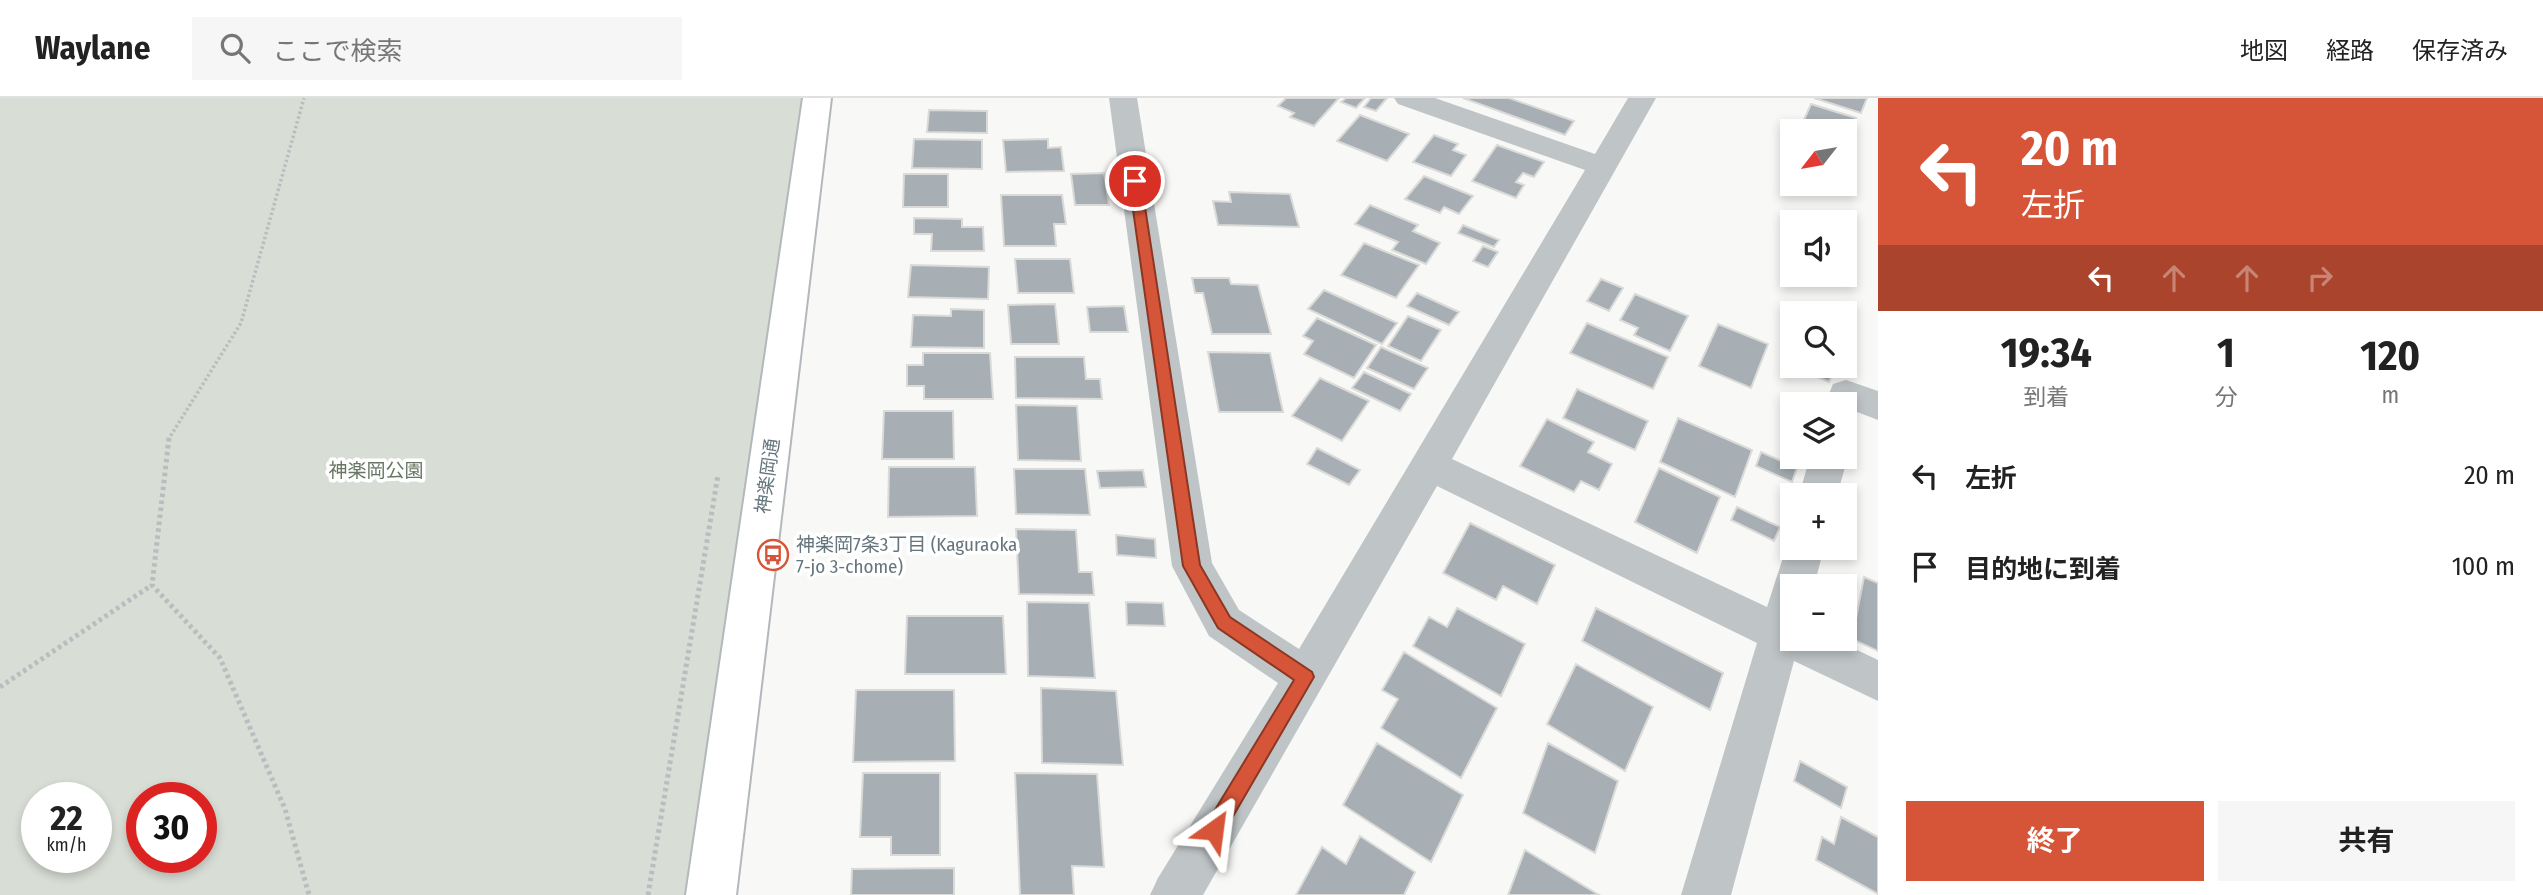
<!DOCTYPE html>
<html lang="ja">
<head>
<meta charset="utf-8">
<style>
	:root { --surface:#fff; --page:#f6f6f6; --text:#222; --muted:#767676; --line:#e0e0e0; --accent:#d65538 }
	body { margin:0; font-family:"Fira Sans Condensed","Noto Sans JP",sans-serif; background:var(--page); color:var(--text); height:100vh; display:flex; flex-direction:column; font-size:26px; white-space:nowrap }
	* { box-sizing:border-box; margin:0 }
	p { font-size:23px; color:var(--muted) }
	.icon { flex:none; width:38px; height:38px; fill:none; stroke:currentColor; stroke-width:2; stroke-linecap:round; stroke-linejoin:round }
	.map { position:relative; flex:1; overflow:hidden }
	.sheet { display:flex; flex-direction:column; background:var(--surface); width:665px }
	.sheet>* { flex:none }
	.top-card { background:#d65538; color:#fff; overflow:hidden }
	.needle { width:46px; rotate:239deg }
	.controls { position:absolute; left:1780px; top:21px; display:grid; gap:14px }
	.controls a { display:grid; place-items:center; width:77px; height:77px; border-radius:0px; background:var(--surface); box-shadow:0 4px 10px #0003; font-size:35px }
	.speed { position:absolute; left:21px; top:684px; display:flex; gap:14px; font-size:35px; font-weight:700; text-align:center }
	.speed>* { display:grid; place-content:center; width:91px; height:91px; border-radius:50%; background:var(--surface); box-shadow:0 4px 10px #0003; line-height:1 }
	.speed small { font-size:18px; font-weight:400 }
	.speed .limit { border:10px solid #d22; background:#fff; color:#111 }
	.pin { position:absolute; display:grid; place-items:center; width:60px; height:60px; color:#fff; margin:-30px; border:4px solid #fff; border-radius:50%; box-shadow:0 2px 7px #0007 }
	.me { position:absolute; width:77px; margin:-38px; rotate:31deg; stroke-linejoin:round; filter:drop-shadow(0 0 5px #0008) }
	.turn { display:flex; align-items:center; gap:24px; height:147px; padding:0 28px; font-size:32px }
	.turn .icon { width:91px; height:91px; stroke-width:2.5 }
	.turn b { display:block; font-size:49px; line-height:60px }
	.lanes { display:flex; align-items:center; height:66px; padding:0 28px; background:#0003; justify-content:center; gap:35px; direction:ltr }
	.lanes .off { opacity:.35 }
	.eta { display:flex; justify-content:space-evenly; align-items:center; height:119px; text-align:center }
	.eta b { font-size:42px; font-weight:700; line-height:49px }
	.primary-button { display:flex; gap:14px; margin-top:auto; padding:14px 28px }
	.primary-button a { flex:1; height:80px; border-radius:0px; background:var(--accent); color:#fff; font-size:28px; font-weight:700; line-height:80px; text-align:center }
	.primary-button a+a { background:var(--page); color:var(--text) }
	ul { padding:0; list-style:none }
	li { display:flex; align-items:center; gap:21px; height:91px; padding:0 28px }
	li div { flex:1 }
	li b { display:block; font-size:26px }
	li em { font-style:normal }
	header { display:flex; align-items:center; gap:42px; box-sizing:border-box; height:98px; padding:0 35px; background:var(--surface); border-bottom:2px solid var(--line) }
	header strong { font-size:33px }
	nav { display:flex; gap:38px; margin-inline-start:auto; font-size:24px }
	.search { width:490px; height:63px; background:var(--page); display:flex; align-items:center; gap:18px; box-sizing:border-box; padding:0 24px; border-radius:0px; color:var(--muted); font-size:26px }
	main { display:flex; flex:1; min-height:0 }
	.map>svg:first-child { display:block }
	.green { fill:#d8ddd5; fill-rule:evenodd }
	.building { fill:#a7afb4; stroke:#dadad8; stroke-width:2 }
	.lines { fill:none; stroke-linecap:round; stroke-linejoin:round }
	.secondary-casing { stroke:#b2b8bc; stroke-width:4 }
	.path-far1 { stroke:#babdbf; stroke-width:3.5; stroke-dasharray:2.5 2.5; stroke-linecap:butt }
	.path { stroke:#babdbf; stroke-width:5; stroke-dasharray:3.5 3.5; stroke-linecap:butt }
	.street { fill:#bfc4c7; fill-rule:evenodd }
	.secondary { fill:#fff; fill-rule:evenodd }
	.route { fill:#d65538; stroke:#8b3724; stroke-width:2 }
	.labels { text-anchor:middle; stroke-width:7; stroke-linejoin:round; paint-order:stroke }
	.park-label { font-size:19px; fill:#687764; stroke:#fff }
	.street-label { font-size:19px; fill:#65757e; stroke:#fff }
	.poi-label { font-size:19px; fill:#65757e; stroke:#fff; text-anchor:start }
</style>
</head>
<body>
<header>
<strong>Waylane</strong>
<div class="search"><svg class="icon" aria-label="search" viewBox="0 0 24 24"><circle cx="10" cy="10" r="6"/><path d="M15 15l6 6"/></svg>ここで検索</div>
<nav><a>地図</a><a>経路</a><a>保存済み</a></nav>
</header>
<main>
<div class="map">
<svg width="1878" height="797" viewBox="0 0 1878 797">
	<rect width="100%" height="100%" fill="#f8f8f6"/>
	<path class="green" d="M0 0H805L689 797H0ZM37 700H96V760H37ZM142 700H201V760H142Z"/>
	<path class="building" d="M1286 0H1339L1314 28 1290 19 1294 15 1278 8Z
		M1346 0H1365L1356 10 1341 4Z
		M1371 0H1387L1376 13 1364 9Z
		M1463 0H1509L1574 23 1565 37Z
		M1814 0H1867L1861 15Z
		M1811 6 1856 20 1844 49V33H1799Z
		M929 12 987 13V35L927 34Z
		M1360 17 1409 36 1387 63 1337 43Z
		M1434 37 1458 46 1453 52 1466 57 1451 78 1413 64Z
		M914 41 982 42V71L912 70Z
		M1048 41V50L1061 49 1064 73 1006 74 1003 42Z
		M1497 47 1544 64 1534 79 1523 75 1516 84 1524 87 1516 100 1472 83Z
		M1104 75 1109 107H1075L1071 76Z
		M904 76H948V109H903Z
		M1424 78 1473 98 1459 116 1444 109 1440 115 1405 101Z
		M1229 94 1290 96 1299 129 1218 127 1213 103 1231 104Z
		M1001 97H1062L1066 126H1054L1056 148H1004Z
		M1370 107 1418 127 1413 133 1440 145 1426 166 1392 152 1398 144 1355 126Z
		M914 120 962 121V129H983L984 153H931L932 136H914Z
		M1463 127 1499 142 1494 149 1458 135Z
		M1364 145 1419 167 1396 200 1341 177Z
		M1483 148 1498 154 1488 169 1473 163Z
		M1015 161H1070L1074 195H1018Z
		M911 167 989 169 988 201 908 199Z
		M1192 180H1229L1231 186 1258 187 1271 236H1212L1203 195H1195Z
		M1601 181 1623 190 1609 213 1587 203Z
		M1324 192 1397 225 1382 246 1308 211Z
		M1417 195 1459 214 1449 227 1407 208Z
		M1635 196 1688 218 1670 253 1634 237 1638 230 1620 222Z
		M1055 206 1059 246H1011L1008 207Z
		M1124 208 1128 234H1090L1087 209Z
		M951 211 984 212V250L911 249 913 217 951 218Z
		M1408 218 1441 232 1421 263 1388 248Z
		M1317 220 1376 247 1354 280 1304 256 1313 243 1303 238Z
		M1587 225 1668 259 1653 291 1570 255Z
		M1718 226 1768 246 1751 290 1699 268Z
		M1381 249 1428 270 1414 291 1367 270Z
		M1787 253 1792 255V268H1821L1834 273 1829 284 1782 264Z
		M1208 254 1270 255 1283 314H1219Z
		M923 255H990L993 301H924V288H907V267H923Z
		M1015 259H1084L1086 281H1100L1102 301 1016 300Z
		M1364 274 1411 296 1400 313 1352 290Z
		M1320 280 1369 303 1342 343 1292 318Z
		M1577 291 1648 323 1635 352 1563 320Z
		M1016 307 1077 308 1081 363 1018 362Z
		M884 313H953L954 361H882Z
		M1678 320 1752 352 1735 399 1660 364Z
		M1547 321 1594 344 1588 354 1612 366 1599 392 1581 383 1574 394 1520 368Z
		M1317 350 1360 372 1349 387 1307 366Z
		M1761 354 1797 370 1792 384 1756 368Z
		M889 369H975L977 418 888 419Z
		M1659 370 1720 399 1697 455 1635 424Z
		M1014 371H1085L1090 417 1016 416Z
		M1143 372 1146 389 1100 390 1097 373Z
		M1737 409 1780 429 1774 443 1731 422Z
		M1470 425 1555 467 1537 506 1503 488 1496 502 1443 475Z
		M1016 431 1076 432 1079 474H1092L1094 497 1019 496Z
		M1116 437 1155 441 1156 460 1117 457Z
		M1864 479 1878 485V553L1852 541Z
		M1027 504 1089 505 1095 580 1028 578Z
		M1126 504 1163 505 1165 528 1127 527Z
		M1457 510 1525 546 1501 598 1413 548 1429 519 1447 529Z
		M1596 510 1723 575 1710 612 1582 543Z
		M907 518H1003L1006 576H905Z
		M1404 554 1497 610 1461 680 1381 630 1398 601 1382 592Z
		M1576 566 1653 609 1625 673 1547 626Z
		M1041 590 1116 593 1123 667 1042 665Z
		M856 592H954L955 663 853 664Z
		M1377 645 1463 697 1431 764 1343 707Z
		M1548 645 1618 683 1595 755 1523 715Z
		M1800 663 1847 689 1841 710 1794 683Z
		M863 675H940V757H891V739H860Z
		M1015 675 1097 676 1104 769 1072 768 1074 797H1020Z
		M1841 719 1878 739V796L1816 762 1822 739 1834 746Z
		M1360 738 1415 774 1404 797H1296L1322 749 1346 766Z
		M1525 752 1599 797H1508Z
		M954 770V797H851L852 771Z"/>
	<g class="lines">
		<g class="secondary-casing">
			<path id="secondary" d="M803 0H831L736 797H686Z"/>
		</g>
		<path class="path-far1" d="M168 342 241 225 304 0"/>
		<path class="path" d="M169 340 152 487 220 560 285 711 309 797
			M0 589 152 487
			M648 797 718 377"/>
		<path class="street" d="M1109 0H1137L1212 465 1239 512 1299 551 1585 72 1398 6 1394 0H1435L1595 56 1628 0H1656L1452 361 1767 509 1790 438 1792 450H1824L1814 488H1792V541H1834L1878 562V603L1794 563 1731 797H1681L1757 545 1437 388 1203 797H1150L1158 780 1278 585 1209 538 1172 468Z
			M1846 282 1878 293V322L1857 314 1844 319V306H1825L1833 286Z
			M1844 353 1848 359 1837 397H1799L1810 359H1844Z"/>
		<use href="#secondary" class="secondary"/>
	</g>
	<path class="route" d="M1135 79 1141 83 1200 467 1230 519 1312 574 1314 579 1221 739 1214 742 1207 739 1204 732 1207 725 1294 582 1218 530 1183 468 1129 83Z"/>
	<defs>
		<g id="bus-ring" transform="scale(1.575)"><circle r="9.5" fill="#fff" stroke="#d65538" stroke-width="1.5"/><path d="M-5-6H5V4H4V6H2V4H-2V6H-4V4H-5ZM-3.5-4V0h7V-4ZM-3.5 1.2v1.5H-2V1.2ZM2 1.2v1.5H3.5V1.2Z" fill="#d65538"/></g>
	</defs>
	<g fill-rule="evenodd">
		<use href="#bus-ring" x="773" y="457"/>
	</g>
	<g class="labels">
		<g class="park-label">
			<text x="376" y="379">神楽岡公園</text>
		</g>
		<g class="street-label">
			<text transform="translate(767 378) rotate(-82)" y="7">神楽岡通</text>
		</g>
		<g class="poi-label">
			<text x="796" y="453">神楽岡7条3丁目 (Kaguraoka<tspan x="796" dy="22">7-jo 3-chome)</tspan></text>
		</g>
	</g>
</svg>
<div class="controls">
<a><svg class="needle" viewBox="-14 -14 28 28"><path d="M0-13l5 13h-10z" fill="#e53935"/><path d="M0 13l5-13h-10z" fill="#767676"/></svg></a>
<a><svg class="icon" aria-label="sound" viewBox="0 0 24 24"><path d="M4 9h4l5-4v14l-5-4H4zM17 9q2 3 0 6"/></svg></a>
<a><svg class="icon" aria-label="search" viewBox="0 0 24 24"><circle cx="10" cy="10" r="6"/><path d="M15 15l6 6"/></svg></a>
<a><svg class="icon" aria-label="layers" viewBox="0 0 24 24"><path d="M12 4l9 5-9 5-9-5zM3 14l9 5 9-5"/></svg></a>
<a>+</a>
<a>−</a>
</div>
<div class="speed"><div>22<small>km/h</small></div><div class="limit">30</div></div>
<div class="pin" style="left:1135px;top:83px;background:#d93025"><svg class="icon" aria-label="arrive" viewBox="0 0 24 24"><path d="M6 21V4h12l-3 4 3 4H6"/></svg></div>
<svg class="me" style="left:1214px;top:732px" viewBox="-20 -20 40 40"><path d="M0-17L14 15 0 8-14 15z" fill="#d65538" stroke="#fff" stroke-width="4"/></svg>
</div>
<section class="sheet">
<div class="top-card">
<div class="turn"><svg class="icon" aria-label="left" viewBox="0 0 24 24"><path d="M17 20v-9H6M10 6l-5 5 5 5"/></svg><div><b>20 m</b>左折</div></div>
<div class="lanes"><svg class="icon" aria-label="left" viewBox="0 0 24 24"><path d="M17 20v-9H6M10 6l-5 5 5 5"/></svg><svg class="icon off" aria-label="ahead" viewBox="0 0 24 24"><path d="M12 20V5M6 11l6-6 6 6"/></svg><svg class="icon off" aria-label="ahead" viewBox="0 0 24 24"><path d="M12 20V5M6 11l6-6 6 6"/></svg><svg class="icon off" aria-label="right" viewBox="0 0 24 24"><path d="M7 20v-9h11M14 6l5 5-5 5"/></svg></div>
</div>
<div class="eta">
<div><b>19:34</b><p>到着</p></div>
<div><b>1</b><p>分</p></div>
<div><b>120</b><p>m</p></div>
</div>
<ul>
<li><svg class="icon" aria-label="left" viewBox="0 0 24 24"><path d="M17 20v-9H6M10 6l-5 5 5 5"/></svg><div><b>左折</b></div><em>20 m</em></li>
<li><svg class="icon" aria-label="arrive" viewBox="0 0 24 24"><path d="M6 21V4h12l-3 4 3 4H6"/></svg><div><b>目的地に到着</b></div><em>100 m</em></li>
</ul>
<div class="primary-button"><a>終了</a><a>共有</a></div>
</section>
</main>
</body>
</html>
